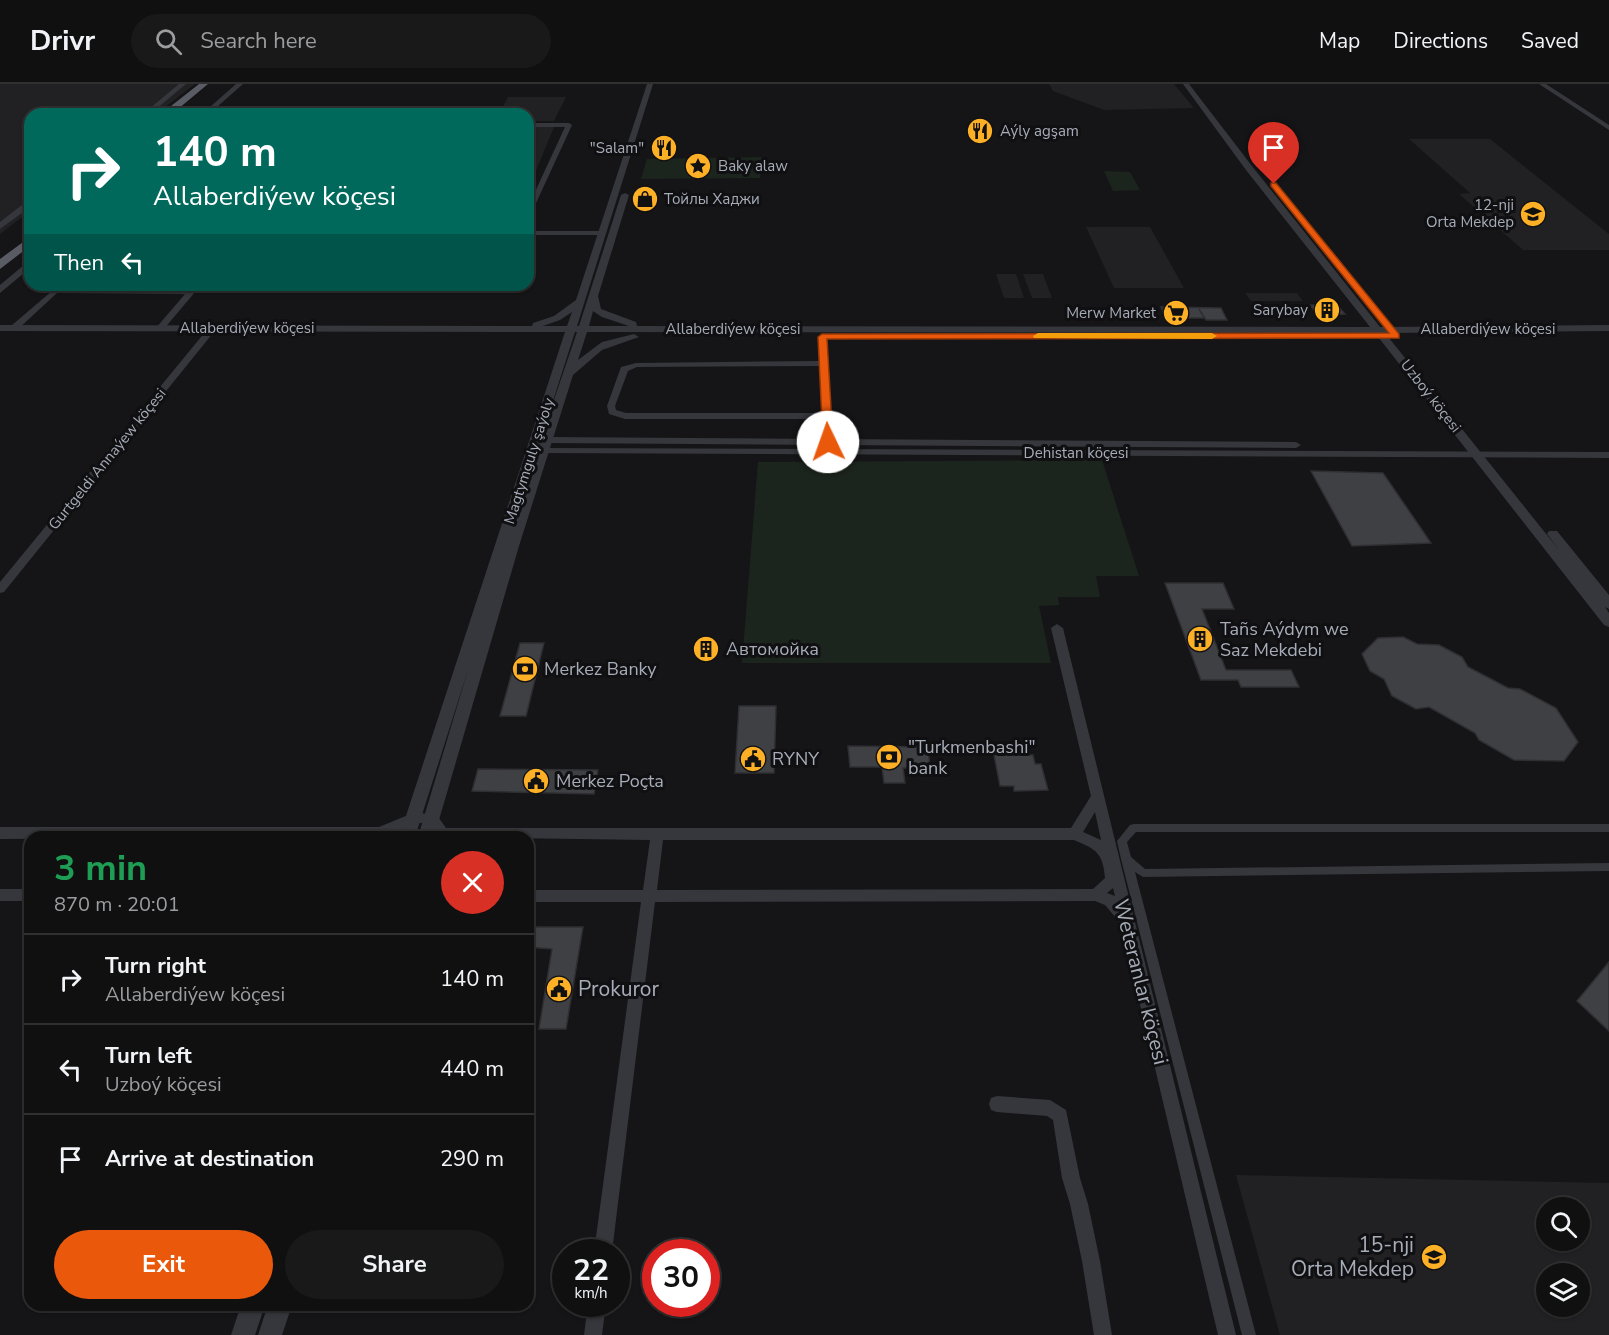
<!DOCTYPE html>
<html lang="en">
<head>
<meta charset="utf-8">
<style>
	:root { --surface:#101011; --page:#19191a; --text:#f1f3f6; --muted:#9c9d9f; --line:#303031; --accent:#ea580c }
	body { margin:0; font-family:"Nunito Sans",sans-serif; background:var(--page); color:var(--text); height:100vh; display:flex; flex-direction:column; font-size:22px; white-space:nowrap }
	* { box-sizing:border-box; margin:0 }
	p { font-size:20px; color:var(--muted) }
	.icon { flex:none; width:33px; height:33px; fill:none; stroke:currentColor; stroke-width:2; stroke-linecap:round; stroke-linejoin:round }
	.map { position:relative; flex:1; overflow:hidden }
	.sheet { position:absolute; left:24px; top:747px; width:510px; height:480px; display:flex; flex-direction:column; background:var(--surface); border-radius:18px; box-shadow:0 2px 4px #0004,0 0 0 2px var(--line) }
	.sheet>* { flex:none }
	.banner { position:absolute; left:24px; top:24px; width:510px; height:183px; border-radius:18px; box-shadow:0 2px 4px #0004,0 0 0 2px var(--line); background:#00695c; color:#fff; overflow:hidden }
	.controls { position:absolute; left:1536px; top:1113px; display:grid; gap:12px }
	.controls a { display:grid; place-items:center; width:54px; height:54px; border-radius:50%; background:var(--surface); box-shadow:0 2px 4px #0004,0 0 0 2px var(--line); font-size:30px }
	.speed { position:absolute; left:552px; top:1155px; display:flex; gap:12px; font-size:30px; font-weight:700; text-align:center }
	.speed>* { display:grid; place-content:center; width:78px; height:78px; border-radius:50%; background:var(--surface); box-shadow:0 2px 4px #0004,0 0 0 2px var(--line); line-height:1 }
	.speed small { font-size:15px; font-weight:400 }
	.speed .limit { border:9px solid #d22; background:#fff; color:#111 }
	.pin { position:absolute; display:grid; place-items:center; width:51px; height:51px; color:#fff; margin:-62px -26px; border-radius:50% 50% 50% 0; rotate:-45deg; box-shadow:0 0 6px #0007 }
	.pin .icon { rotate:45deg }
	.me { position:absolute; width:66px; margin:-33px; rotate:357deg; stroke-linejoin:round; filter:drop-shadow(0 0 4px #0008) }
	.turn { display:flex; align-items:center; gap:21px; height:126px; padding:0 30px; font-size:27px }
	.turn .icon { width:78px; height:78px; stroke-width:2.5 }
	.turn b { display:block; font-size:42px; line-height:51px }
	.then { display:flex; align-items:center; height:57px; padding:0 30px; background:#0003; gap:12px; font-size:22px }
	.round { display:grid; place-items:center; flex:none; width:63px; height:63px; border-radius:32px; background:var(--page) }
	.overview { display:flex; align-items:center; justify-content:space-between; height:102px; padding:0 30px }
	h1 { font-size:36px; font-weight:700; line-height:45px; color:#1e9e55 }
	.cta { display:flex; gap:12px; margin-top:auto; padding:12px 30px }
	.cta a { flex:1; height:69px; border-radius:36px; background:var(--accent); color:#fff; font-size:24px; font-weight:700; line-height:69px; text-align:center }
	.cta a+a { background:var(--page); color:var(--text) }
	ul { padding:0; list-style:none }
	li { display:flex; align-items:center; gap:18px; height:90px; padding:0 30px; border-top:2px solid var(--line) }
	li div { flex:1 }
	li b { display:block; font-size:22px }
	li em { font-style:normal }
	header { display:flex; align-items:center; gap:36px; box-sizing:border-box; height:84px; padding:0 30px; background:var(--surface); border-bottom:2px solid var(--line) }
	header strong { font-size:28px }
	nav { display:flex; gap:33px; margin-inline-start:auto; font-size:21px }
	.search { width:420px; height:54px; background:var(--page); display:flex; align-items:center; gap:15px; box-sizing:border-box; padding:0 21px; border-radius:33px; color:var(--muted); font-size:22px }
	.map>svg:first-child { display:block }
	.built { fill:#212124; fill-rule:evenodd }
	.green { fill:#1c251d }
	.building { fill:#3f4044; stroke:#2f2f33; stroke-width:1.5 }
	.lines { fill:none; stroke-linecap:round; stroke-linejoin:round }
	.pedestrian { fill:#35373c; fill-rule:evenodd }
	.minor { fill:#35373c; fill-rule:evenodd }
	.tertiary { fill:#35373c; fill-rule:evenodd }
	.trunk { fill:#595c64; fill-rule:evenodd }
	.route { fill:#ea580c; stroke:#983908; stroke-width:1.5 }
	.slow { fill:#f59e0b }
	.labels { text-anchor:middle; stroke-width:6; stroke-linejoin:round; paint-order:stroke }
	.far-poi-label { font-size:15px; fill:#a6acb8; stroke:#101012; text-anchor:end }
	.far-street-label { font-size:15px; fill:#a6acb8; stroke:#101012 }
	.poi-label { font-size:18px; fill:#a6acb8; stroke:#101012; text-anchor:start }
	.near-street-label { font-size:21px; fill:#a6acb8; stroke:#101012 }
	.near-poi-label { font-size:21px; fill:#a6acb8; stroke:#101012; text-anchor:start }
</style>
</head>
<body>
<header>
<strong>Drivr</strong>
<div class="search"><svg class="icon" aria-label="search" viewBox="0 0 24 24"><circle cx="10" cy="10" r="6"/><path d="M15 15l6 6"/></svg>Search here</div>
<nav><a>Map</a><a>Directions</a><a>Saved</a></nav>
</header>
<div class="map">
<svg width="1609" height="1251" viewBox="0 0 1609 1251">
	<rect width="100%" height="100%" fill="#151517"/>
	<path class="built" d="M0 0H195L156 30H30V127L0 150Z
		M1049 0H1174L1194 24 1104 26 1053 7Z
		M508 13H566L554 37H528V30H499Z
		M528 43H554L528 106Z
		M1409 55H1490L1609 150V166H1523L1459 110 1470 109Z
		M1086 143H1150L1184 204H1114Z
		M996 190H1016L1024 214H1004Z
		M1023 190H1043L1052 214H1032Z
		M1245 209H1297L1303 217H1251Z
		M1236 1091 1609 1099V1251H1280ZM1546 1124H1580V1156H1546ZM1546 1190H1580V1222H1546Z"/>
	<path class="green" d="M762 73 760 94 641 95 647 75Z
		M1104 87 1130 88 1140 106 1113 107Z
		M1102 376 1139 492H1096L1100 513H1058L1059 521 1039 522 1051 579H742L758 378Z"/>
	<path class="building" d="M1310 221H1337L1345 230 1318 231Z
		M1161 223 1221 224 1227 236H1206L1199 225 1204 234H1166Z
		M1311 387 1383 389 1431 459 1352 462Z
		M1165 499H1223L1234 525H1202L1226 586H1291L1299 603H1241L1238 596H1201Z
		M1403 553 1417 560 1439 561 1462 573 1468 583 1508 604 1520 605 1556 624 1578 658 1564 677 1514 676 1479 656 1475 649 1429 623 1416 625 1392 612 1384 595 1370 587 1362 570 1378 554Z
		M520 559H544L526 632H500Z
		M739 622H776L774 689H735Z
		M848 662 928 663 930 684H903L905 699H884L882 683H850Z
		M994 671H1033L1035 680H1041L1048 706 1014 707V702H1000Z
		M478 685 598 686 594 710 472 707Z
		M528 843H583L566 945H539L552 865 528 863Z
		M1609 878V947L1577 917Z"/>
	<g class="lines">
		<path class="pedestrian" d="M1134 740H1609V748H1136L1127 758 1131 773 1145 785 1609 779V787L1143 793 1135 788 1256 1251H1242L1121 775 1117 757 1130 741Z"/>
		<path class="minor" d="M528 39H569L572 41 531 130 528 132V123L565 43H528Z
			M528 147H603L606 149 603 151H528Z
			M59 201H63L62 205 189 206 193 201H201L163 246H160L156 244 185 210 57 209 17 246H11V242Z
			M210 242 217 244 4 508 0 509V498Z
			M819 251 826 253 832 355 1296 358 1301 361 1296 364 547 359 542 356 547 353 823 355 822 335H625L609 330 607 322 621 283 636 279 819 277ZM819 282 822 329H626L616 326 615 322 628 287 637 283Z
			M543 364 1609 368V374L540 369V365Z
			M1057 540 1063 544 1236 1251H1218L1121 840 1105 821 1095 817 655 818 612 1168H594L641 818H528V806H643L650 756 438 753 428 739H414L385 753 0 755V743H379L413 729 436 730 446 744H1071L1091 712 1051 544ZM1095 728 1101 756 1083 748ZM663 756H1074C1096 765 1103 769 1105 794L1093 805 657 806ZM1113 804 1115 812 1107 809Z
			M0 805H30V817H0Z
			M997 1012 1050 1016 1066 1026 1080 1094 1088 1120 1100 1177 1112 1251H1094L1082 1177 1070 1120 1062 1094 1053 1036 1047 1032 997 1028 991 1026 989 1020 991 1014Z
			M588 1220H606L602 1251H584Z"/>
		<path class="tertiary" d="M179 0H186L150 30H143Z
			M236 0H243L209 30H202Z
			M647 0H653L577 242H579L621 111 625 109 629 111 598 212 601 225 636 238 637 242 1370 243 1246 86 1183 0H1189L1252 82 1380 243 1609 241V247L1385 249 1559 466 1547 450 1549 447H1557L1609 511V525L1605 523 1609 529V543L1604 541 1375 249 587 248 578 276 602 258 634 250 639 253 602 266 573 291 519 462 434 753H418L468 586 415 753H399L565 248 0 247V241L532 242 533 239 554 232 576 216ZM593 227 602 233 629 242H589ZM572 228 567 242H543L560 236ZM575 248H577L543 348Z
			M1539 0H1546L1609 41V46Z
			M27 117H30V123L0 145V138Z
			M30 176V184L0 209V201Z
			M241 1221H265L255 1251H231Z
			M268 1221H292L282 1251H258Z"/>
		<path class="trunk" d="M199 0H208L172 30H161Z
			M30 153V162L0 185V175Z"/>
	</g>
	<path class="route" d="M1271 99H1276L1399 250V254L827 255 833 358 828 361 823 358 818 253 822 250 1389 249 1271 102Z"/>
	<path class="slow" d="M1038 249H1212L1217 252 1212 255 1034 254 1033 252Z"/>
	<defs>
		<g id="restaurant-disc" transform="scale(1.35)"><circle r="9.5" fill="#fdb026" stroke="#101012"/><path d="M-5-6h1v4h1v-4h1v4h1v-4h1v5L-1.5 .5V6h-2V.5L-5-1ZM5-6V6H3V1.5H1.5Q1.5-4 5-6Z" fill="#111"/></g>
		<g id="sight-disc" transform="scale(1.35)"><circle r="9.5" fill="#fdb026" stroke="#101012"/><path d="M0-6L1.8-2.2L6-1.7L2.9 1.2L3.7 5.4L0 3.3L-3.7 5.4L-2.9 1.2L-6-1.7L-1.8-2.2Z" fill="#111"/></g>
		<g id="shop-disc" transform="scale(1.35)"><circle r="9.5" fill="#fdb026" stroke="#101012"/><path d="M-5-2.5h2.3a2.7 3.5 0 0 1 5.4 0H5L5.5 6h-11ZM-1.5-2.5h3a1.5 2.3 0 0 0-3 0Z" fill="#111"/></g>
		<g id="school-disc" transform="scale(1.35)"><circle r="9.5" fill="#fdb026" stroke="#101012"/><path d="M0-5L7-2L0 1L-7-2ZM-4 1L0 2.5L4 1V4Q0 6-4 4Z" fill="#111"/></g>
		<g id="building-disc" transform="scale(1.35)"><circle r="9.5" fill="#fdb026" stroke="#101012"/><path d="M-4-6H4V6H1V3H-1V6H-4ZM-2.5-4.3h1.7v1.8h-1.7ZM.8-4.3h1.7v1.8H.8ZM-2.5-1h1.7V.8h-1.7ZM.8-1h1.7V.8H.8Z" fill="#111"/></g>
		<g id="supermarket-disc" transform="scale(1.35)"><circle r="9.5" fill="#fdb026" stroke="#101012"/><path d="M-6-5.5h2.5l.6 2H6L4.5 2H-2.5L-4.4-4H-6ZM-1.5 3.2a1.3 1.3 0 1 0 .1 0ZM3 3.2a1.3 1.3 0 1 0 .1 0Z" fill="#111"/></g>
		<g id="bank-disc" transform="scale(1.35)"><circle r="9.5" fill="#fdb026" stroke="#101012"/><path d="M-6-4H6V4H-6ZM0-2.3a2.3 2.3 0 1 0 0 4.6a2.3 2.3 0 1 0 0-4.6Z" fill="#111"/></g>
		<g id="civic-disc" transform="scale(1.35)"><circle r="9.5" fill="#fdb026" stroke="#101012"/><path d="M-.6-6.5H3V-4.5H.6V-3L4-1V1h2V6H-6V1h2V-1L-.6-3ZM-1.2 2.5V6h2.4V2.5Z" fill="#111"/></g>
	</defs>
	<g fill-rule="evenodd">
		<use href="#restaurant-disc" x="980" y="47"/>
		<use href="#restaurant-disc" x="664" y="64"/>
		<use href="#sight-disc" x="698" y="82"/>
		<use href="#shop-disc" x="645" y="115"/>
		<use href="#school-disc" x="1533" y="130"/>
		<use href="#building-disc" x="1327" y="226"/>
		<use href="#supermarket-disc" x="1176" y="229"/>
		<use href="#building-disc" x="1200" y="555"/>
		<use href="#building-disc" x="706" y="565"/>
		<use href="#bank-disc" x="525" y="585"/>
		<use href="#bank-disc" x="889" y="673"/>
		<use href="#civic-disc" x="753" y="675"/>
		<use href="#civic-disc" x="536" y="697"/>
		<use href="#civic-disc" x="559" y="905"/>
		<use href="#school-disc" x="1434" y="1173"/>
	</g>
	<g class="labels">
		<g class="far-poi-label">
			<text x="1000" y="52" text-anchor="start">Aýly agşam</text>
			<text x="644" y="69">"Salam"</text>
			<text x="718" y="87" text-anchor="start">Baky alaw</text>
			<text x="664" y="120" text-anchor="start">Тойлы Хаджи</text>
			<text x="1514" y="126">12-nji<tspan x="1514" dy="17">Orta Mekdep</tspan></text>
			<text x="1308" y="231">Sarybay</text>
			<text x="1156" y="234">Merw Market</text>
		</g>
		<g class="far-street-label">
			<text x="247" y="249">Allaberdiýew köçesi</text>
			<text x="733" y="250">Allaberdiýew köçesi</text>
			<text x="1488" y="250">Allaberdiýew köçesi</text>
			<text transform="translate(1431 312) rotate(52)" y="5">Uzboý köçesi</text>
			<text x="1076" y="374">Dehistan köçesi</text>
			<text transform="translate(107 375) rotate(-51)" y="5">Gurtgeldi Annaýew köçesi</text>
			<text transform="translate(529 377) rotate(-72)" y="5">Magtymguly şaýoly</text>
		</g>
		<g class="poi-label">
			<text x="1220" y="551">Tañs Aýdym we<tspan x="1220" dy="21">Saz Mekdebi</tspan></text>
			<text x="726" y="571">Автомойка</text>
			<text x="544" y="591">Merkez Banky</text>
			<text x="908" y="669">"Turkmenbashi"<tspan x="908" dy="21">bank</tspan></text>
			<text x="772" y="681">RYNY</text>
			<text x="556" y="703">Merkez Poçta</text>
		</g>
		<g class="near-street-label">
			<text transform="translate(1141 898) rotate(76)" y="7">Weteranlar köçesi</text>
		</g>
		<g class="near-poi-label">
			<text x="578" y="912">Prokuror</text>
			<text x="1414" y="1168" text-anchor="end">15-nji<tspan x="1414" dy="24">Orta Mekdep</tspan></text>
		</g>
	</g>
</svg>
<div class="controls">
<a><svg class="icon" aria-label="search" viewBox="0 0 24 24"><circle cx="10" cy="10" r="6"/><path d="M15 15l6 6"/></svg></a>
<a><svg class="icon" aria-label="layers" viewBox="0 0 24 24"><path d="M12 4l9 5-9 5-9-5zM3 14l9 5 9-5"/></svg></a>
</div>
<div class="speed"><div>22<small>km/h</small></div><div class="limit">30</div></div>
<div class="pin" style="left:1274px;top:100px;background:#d93025"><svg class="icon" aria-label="arrive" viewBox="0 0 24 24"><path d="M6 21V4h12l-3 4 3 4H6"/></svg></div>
<svg class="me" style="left:828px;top:358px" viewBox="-20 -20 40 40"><circle r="19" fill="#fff"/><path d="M0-13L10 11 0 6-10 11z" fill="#ea580c"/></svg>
<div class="banner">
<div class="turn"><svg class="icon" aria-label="right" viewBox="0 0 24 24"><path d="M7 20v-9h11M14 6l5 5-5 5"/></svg><div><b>140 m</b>Allaberdiýew köçesi</div></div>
<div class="then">Then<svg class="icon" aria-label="left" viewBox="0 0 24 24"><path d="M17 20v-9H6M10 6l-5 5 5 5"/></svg></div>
</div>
<section class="sheet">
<div class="overview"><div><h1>3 min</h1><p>870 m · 20:01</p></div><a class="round" style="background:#d93025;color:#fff"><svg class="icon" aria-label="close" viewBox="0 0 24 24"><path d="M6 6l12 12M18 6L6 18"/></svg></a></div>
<ul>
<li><svg class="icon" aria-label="right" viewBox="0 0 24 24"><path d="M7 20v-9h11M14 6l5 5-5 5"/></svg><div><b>Turn right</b><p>Allaberdiýew köçesi</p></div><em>140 m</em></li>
<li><svg class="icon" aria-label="left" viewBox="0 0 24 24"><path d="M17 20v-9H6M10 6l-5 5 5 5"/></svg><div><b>Turn left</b><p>Uzboý köçesi</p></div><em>440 m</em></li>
<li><svg class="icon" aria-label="arrive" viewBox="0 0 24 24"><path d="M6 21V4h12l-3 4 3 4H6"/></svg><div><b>Arrive at destination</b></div><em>290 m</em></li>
</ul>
<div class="cta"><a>Exit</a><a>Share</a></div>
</section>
</div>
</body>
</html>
